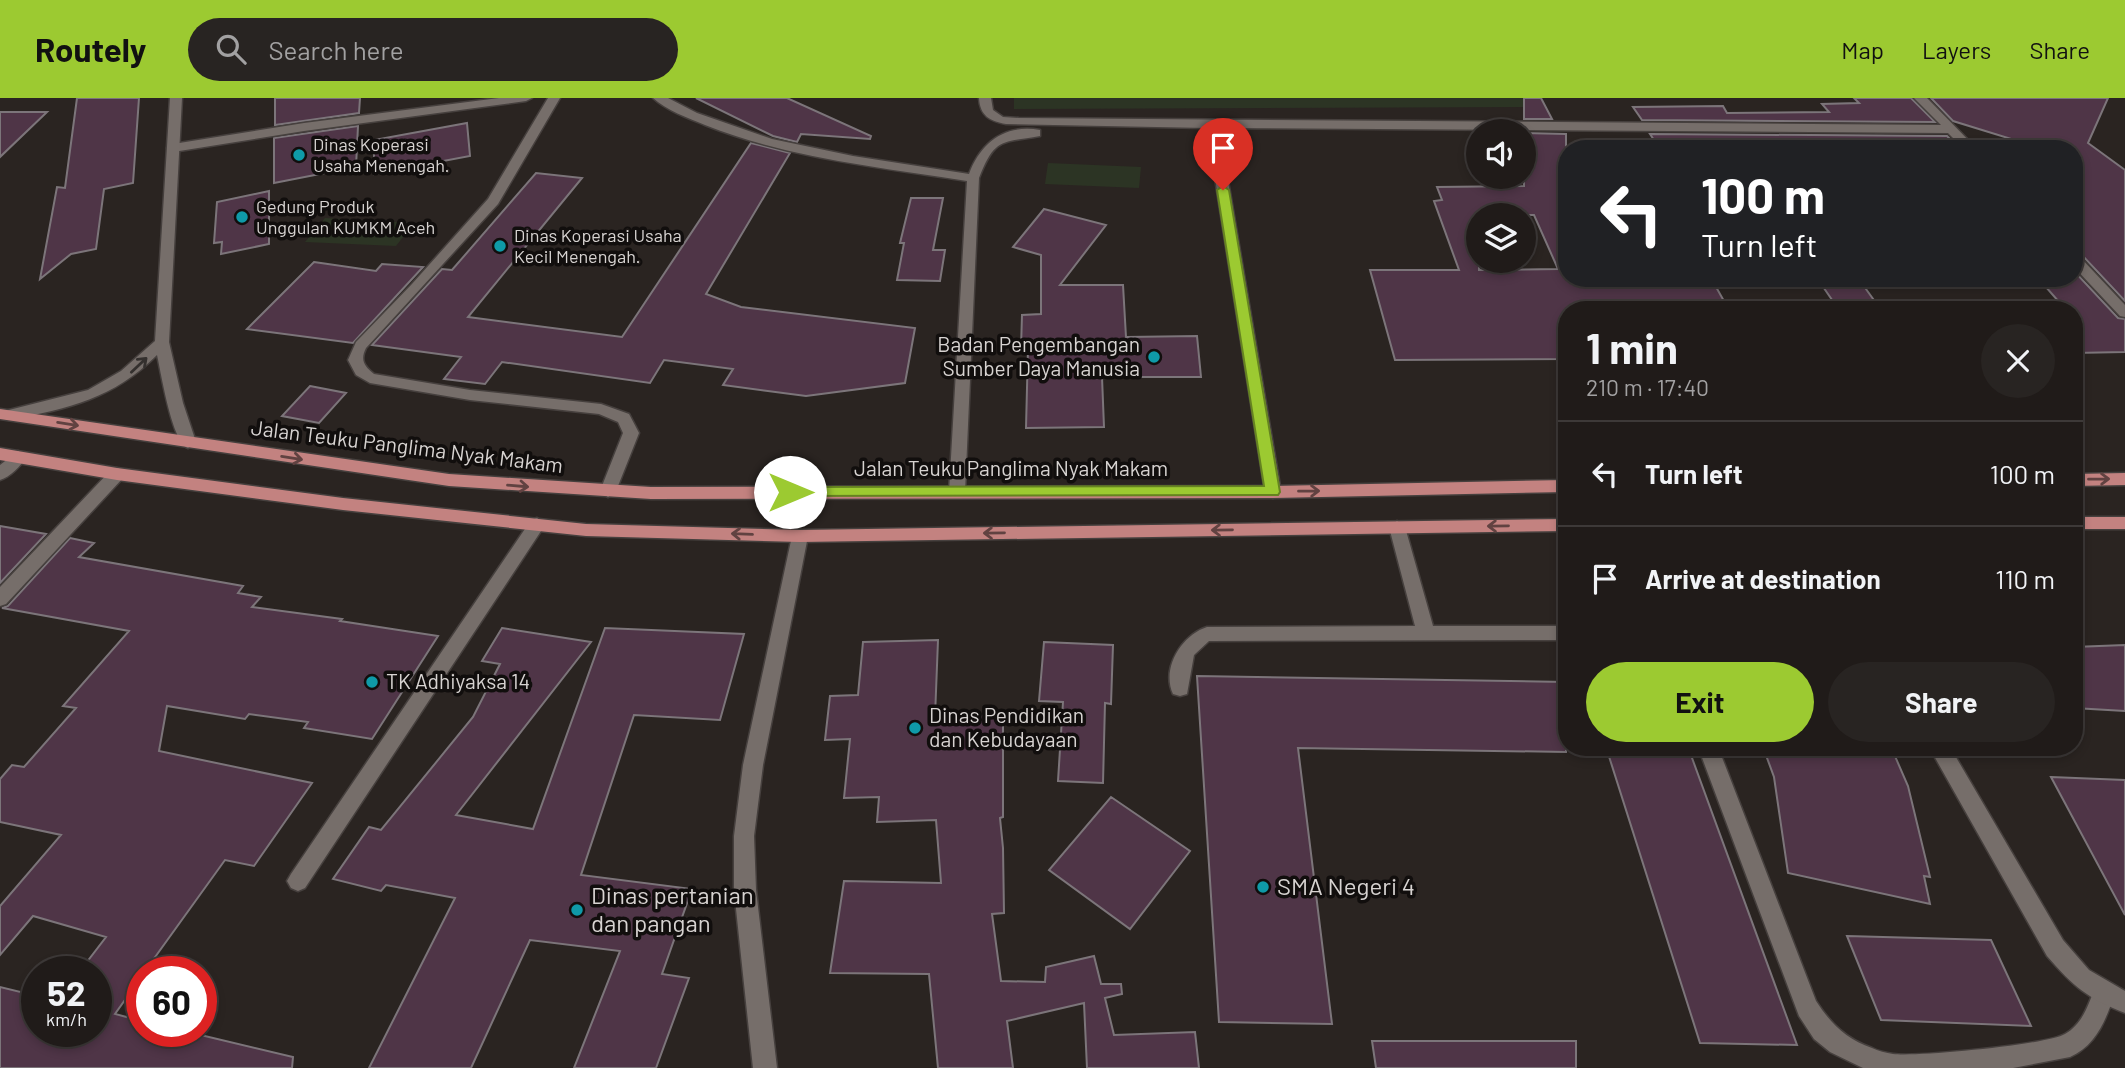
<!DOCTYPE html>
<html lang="en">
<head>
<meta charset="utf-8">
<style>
	:root { --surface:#201b19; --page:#282422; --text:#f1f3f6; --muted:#a2a1a2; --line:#3d3938; --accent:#9cca31 }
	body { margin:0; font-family:Barlow,sans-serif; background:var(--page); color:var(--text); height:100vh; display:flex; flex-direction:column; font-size:26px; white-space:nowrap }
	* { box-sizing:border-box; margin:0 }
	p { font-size:23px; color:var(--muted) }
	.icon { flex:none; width:38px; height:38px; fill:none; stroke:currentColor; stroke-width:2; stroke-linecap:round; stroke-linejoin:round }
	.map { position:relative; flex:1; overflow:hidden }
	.drawer { position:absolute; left:1558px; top:203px; width:525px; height:455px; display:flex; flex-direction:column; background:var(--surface); border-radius:28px; box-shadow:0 4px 10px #0003,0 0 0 2px var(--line) }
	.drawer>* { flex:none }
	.guide { position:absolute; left:1558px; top:42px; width:525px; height:147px; border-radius:28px; box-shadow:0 4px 10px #0003,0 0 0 2px var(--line); background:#202124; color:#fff; overflow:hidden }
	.fabs { position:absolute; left:1466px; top:21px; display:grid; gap:14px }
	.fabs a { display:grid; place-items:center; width:70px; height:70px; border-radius:50%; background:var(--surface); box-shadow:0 4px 10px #0003,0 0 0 2px var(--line); font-size:35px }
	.speed { position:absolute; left:21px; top:858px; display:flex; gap:14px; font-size:35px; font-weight:700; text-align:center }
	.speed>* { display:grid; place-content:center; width:91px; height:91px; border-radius:50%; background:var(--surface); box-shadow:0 4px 10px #0003,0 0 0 2px var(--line); line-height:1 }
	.speed small { font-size:18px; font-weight:400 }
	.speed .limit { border:10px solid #d22; background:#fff; color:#111 }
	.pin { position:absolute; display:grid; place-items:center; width:60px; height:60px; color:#fff; margin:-72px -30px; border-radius:50% 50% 50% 0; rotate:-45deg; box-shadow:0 0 7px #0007 }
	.pin .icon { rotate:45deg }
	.me { position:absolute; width:77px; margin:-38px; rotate:90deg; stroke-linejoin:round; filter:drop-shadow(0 0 5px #0008) }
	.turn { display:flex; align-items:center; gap:24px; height:147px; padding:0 28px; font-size:32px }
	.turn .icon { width:91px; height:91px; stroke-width:2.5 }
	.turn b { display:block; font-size:49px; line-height:60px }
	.round { display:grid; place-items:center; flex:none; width:74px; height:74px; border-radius:37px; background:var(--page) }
	.overview { display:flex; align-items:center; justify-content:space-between; height:119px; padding:0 28px }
	h1 { font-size:42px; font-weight:700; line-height:52px }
	.cta { display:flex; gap:14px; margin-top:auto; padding:14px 28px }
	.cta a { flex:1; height:80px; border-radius:42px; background:var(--accent); color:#111; font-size:28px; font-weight:700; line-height:80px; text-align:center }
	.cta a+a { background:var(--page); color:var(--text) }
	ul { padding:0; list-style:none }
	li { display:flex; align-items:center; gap:21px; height:105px; padding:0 28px; border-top:2px solid var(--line) }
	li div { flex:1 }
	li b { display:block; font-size:26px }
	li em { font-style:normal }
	header { display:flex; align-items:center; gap:42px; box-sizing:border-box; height:98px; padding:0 35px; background:var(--accent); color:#111 }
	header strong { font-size:33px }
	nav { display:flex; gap:38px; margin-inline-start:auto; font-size:24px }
	.search { width:490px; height:63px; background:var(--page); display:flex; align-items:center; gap:18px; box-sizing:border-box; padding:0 24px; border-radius:38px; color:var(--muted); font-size:26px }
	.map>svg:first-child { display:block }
	.green { fill:#2c3424 }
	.building { fill:#4f3547; stroke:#7c757a; stroke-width:2; fill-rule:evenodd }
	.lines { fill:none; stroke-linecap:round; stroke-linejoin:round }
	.service-casing { stroke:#46403e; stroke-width:3 }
	.minor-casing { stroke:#46403e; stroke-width:3 }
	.tertiary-casing { stroke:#46403e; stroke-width:3 }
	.primary-casing { stroke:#46403e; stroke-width:3 }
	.service { fill:#766e6a; fill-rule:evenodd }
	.minor { fill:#766e6a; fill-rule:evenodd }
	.tertiary { fill:#766e6a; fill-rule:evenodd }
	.primary { fill:#c38280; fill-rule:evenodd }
	.oneway { stroke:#34302e }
	.oneway2 { stroke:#614241 }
	.route { fill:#9cca31; stroke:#658320; stroke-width:2 }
	.culture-dot { fill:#0f9aa8; stroke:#110e0d; stroke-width:2.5 }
	.labels { text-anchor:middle; stroke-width:7; stroke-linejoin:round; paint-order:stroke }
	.far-poi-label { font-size:18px; fill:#d7d3d1; stroke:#110e0d; text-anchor:start }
	.poi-label { font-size:21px; fill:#d7d3d1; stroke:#110e0d; text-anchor:start }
	.street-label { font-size:21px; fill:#d7d3d1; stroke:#110e0d }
	.near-poi-label { font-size:24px; fill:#d7d3d1; stroke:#110e0d; text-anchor:start }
</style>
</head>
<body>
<header>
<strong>Routely</strong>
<div class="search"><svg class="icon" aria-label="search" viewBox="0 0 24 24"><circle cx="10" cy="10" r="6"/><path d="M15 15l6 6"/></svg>Search here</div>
<nav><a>Map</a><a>Layers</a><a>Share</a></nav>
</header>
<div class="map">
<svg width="2125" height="970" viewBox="0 0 2125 970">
	<rect width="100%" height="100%" fill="#2a2421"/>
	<path class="green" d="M1014 0H1541L1545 9 1014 11Z
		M1048 65 1141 69 1139 90 1045 86Z
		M325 120 414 125 396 148 305 144Z"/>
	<path class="building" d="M77 0H139L133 85 104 91 96 151 71 156 40 181 57 89 65 90Z
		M275 0H360L359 15 275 27Z
		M696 0H787L871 38 870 41 801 36 797 44 773 38Z
		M1524 0H1541L1552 21H1524Z
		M1854 0H1911L1935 24 1642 22 1633 9 1723 8 1727 15 1829 14 1822 6 1859 5Z
		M1931 0H2108L2088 45 2125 72V203L2081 156 2074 155V51H2044L1953 23Z
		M0 14H47L0 59Z
		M467 25 470 58 374 76V42Z
		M358 28 356 69 274 85V40Z
		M1524 35 1566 36V180H1711L1729 212H1566V261L1395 262 1370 172H1459L1434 103 1442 102 1437 89 1524 88ZM1479 117H1534L1558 171 1479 172Z
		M1650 36 1947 38 1960 51H1660Z
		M751 45 790 55 706 196 741 209 915 230 905 285 806 298 723 287 733 271 664 262 650 285 502 264 485 286 444 281 461 259 372 247 442 171 452 172 536 75 582 80 468 219 622 239Z
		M269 93V146L221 156 222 144 214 145 217 104Z
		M911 100H943L933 152H945L940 183 897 182 904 145H900Z
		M1044 111 1106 127 1060 187H1123L1126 239 1197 238 1201 279H1102L1104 329 1026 330 1028 250H1021L1022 217 1041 216V157L1013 149Z
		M314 164 376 173 382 166 423 169 353 245 247 231Z
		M2074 173 2118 220 2125 221V254L2074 255V212H2066L2038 180H2074Z
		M1817 180H1858L1881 212H1839Z
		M310 288 346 295 319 325 282 318Z
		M0 428 46 436 0 485Z
		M70 440 94 445 79 459 243 488 238 495 261 499 252 509 342 521 340 523 438 538 372 641 304 630 308 624 249 616 245 621 167 608 159 653 312 685 254 768 225 762 145 873H142V878L115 916 142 923V933H184L293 959 292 970H0V889L37 898V933H96V873H80L106 839 33 818 0 857V808L61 737 0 724V681L12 667 24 669 76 610 63 608 129 533 2 510 8 508Z
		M502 530 591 544 456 717 533 731 605 530 744 536 720 622 634 617 581 777 692 791 662 876 689 880 656 970H574L620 853 530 842 471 970H369L455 800 386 787 381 793 333 781 369 729 381 732 473 619 500 566 482 563Z
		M938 542 935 619 1003 617V719L1000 720 1003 750 1004 815 992 816 1001 883 1045 884 1046 869 1094 858 1101 886H1121L1122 896 1105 900 1114 937 1195 934 1199 970H1087L1084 905 1007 923 1013 970H938L929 876 830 875 844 783 941 785 936 722 877 724 879 699 844 700 850 641 825 642 830 598 858 597 863 544Z
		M1044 544 1113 547 1111 606 1105 605 1103 685 1058 683 1063 604 1039 603Z
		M2125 547V613L2074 610V549Z
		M1197 578 1566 584V654L1298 650 1332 926 1219 924Z
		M1606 649H1688L1797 947 1700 945Z
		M1763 649H1891L1908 688 1930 779 1924 778 1930 806 1788 775 1774 679Z
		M2051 679 2125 682V817Z
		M1111 699 1190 753 1130 831 1049 772Z
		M1847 838 1991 842 2031 928 1881 922Z
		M1372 943H1576V970H1376Z"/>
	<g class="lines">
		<g class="service-casing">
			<path id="service" d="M499 0H532L526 3 304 33 173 54 167 50 173 46 304 25Z
				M548 0H560L498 106 366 250C360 262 364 268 374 276L470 292 601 306 629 316 639 335 616 393 608 399 600 393 623 335 618 324 599 316 470 302 370 285 356 277 348 262 356 244 412 186 488 101Z
				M653 0H668L697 15 772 41 853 58 969 76C981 44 1005 26 1040 32V38C1002 45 995 39 979 80L965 394 963 398H951L949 394 967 83C879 69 788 60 705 27 688 20 666 12 653 0Z
				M979 0H991L993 12 1003 19 1019 20 1941 27 1914 0H1927L1977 51H1964L1948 35 1219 30 1281 394 1273 400 1265 394 1207 30 1006 26C990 23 980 18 979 0Z
				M2074 157 2079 158 2125 207V219L2120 218 2074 169Z
				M117 370 123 372 125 376 123 380 6 506 0 508V489L111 372Z
				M1397 423 1405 429 1433 528H1566V542L1209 543 1194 557 1187 596 1180 598 1173 596C1161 570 1182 537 1207 529L1415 528 1389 429Z
				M1698 649H1718L1816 903C1831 926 1846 941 1872 950 1878 953 1886 955 1893 956 1916 959 2046 947 2065 936 2083 926 2089 905 2096 887L2104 884 2112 887 2115 895C2106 921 2097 947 2070 959L2013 970H1863L1830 954 1814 941 1799 918Z"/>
		</g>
		<g class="minor-casing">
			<path id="minor" d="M18 353 26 359C21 368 10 379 0 382V367Z
				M537 420 545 426 543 430 305 790 298 793 291 790 287 783 291 776 531 422Z
				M1929 649H1950L2063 842 2089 872 2125 893V915C2087 900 2074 889 2047 858Z"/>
		</g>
		<g class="tertiary-casing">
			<path id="tertiary" d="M170 0H182L169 244 183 305 196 344 188 350C172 345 161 274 157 257 113 301 69 310 10 322L5 321 2 317 5 313 88 292 121 273 155 243Z
				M800 432 806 434 808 438 763 667 754 738 756 792 777 970H753L734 792V738L743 667 792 438 794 434Z"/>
		</g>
		<g class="primary-casing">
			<path id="primary" d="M0 311 449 376 651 389 1273 388 1566 382V394L1273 400 651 401 449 388 0 321Z
				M0 350 117 370 343 400 586 426 800 432 1566 421V433L800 444 586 438 343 412 117 382 0 362Z
				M2125 375V387L2074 388V376Z
				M2074 419H2125V431H2074Z"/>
		</g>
		<use href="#service" class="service"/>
		<use href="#minor" class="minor"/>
		<use href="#tertiary" class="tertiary"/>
		<use href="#primary" class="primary"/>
	</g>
	<defs><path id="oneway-shaft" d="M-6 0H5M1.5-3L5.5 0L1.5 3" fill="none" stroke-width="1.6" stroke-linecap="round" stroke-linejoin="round" transform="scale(1.75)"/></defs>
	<use class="oneway" href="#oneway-shaft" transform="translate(139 267) rotate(-43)"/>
	<g class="oneway2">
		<use href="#oneway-shaft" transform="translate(68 326) rotate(9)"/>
		<use href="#oneway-shaft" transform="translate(292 360) rotate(9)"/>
		<use href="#oneway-shaft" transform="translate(2099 381) rotate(-1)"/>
		<use href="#oneway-shaft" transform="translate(518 388) rotate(5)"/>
		<use href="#oneway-shaft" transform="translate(1309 393) rotate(-1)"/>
		<use href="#oneway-shaft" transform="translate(1498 428) rotate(179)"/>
		<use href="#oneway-shaft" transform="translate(1222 432) rotate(179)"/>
		<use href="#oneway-shaft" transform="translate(994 435) rotate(179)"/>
		<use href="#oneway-shaft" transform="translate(742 436) rotate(-178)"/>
	</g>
	<path class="route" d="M1223 88 1229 92 1280 394 1278 397 785 398 783 394 785 390 790 389 1264 388 1217 92Z"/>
	<g class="culture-dot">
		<circle cx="299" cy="57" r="7"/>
		<circle cx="242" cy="119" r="7"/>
		<circle cx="500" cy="148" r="7"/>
		<circle cx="1154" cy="259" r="7"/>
		<circle cx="372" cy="584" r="7"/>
		<circle cx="915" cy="630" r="7"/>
		<circle cx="1263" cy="789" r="7"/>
		<circle cx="577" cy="812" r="7"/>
	</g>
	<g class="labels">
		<g class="far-poi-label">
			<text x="313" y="53">Dinas Koperasi<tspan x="313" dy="21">Usaha Menengah.</tspan></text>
			<text x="256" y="115">Gedung Produk<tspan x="256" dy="21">Unggulan KUMKM Aceh</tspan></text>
			<text x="514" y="144">Dinas Koperasi Usaha<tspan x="514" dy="21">Kecil Menengah.</tspan></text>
		</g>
		<g class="poi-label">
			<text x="1140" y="254" text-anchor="end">Badan Pengembangan<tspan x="1140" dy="24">Sumber Daya Manusia</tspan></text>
			<text x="386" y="591">TK Adhiyaksa 14</text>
			<text x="929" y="625">Dinas Pendidikan<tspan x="929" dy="24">dan Kebudayaan</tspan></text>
		</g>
		<g class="street-label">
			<text transform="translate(407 349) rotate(7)" y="7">Jalan Teuku Panglima Nyak Makam</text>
			<text x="1011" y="378">Jalan Teuku Panglima Nyak Makam</text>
		</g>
		<g class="near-poi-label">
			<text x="1277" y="797">SMA Negeri 4</text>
			<text x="591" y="806">Dinas pertanian<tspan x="591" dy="28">dan pangan</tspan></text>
		</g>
	</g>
</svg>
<div class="fabs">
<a><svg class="icon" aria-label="sound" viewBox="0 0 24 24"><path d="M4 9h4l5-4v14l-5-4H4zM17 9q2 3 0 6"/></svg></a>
<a><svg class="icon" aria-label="layers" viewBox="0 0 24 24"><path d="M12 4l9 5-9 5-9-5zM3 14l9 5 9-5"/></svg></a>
</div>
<div class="speed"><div>52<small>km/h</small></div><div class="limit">60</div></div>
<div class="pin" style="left:1223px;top:92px;background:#d93025"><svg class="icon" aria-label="arrive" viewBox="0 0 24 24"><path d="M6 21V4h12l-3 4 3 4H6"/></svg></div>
<svg class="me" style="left:790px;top:394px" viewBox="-20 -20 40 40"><circle r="19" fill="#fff"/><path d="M0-13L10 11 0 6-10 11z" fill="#9cca31"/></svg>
<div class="guide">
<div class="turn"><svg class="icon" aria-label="left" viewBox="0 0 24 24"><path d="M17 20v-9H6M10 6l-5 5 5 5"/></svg><div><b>100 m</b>Turn left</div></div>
</div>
<section class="drawer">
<div class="overview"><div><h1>1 min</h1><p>210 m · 17:40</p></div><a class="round"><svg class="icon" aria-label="close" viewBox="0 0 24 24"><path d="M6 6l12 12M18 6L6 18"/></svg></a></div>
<ul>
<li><svg class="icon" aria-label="left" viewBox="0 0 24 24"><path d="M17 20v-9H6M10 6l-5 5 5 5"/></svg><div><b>Turn left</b></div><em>100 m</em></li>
<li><svg class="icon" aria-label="arrive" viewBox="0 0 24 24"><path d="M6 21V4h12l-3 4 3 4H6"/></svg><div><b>Arrive at destination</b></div><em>110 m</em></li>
</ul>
<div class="cta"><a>Exit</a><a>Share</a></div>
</section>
</div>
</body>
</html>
